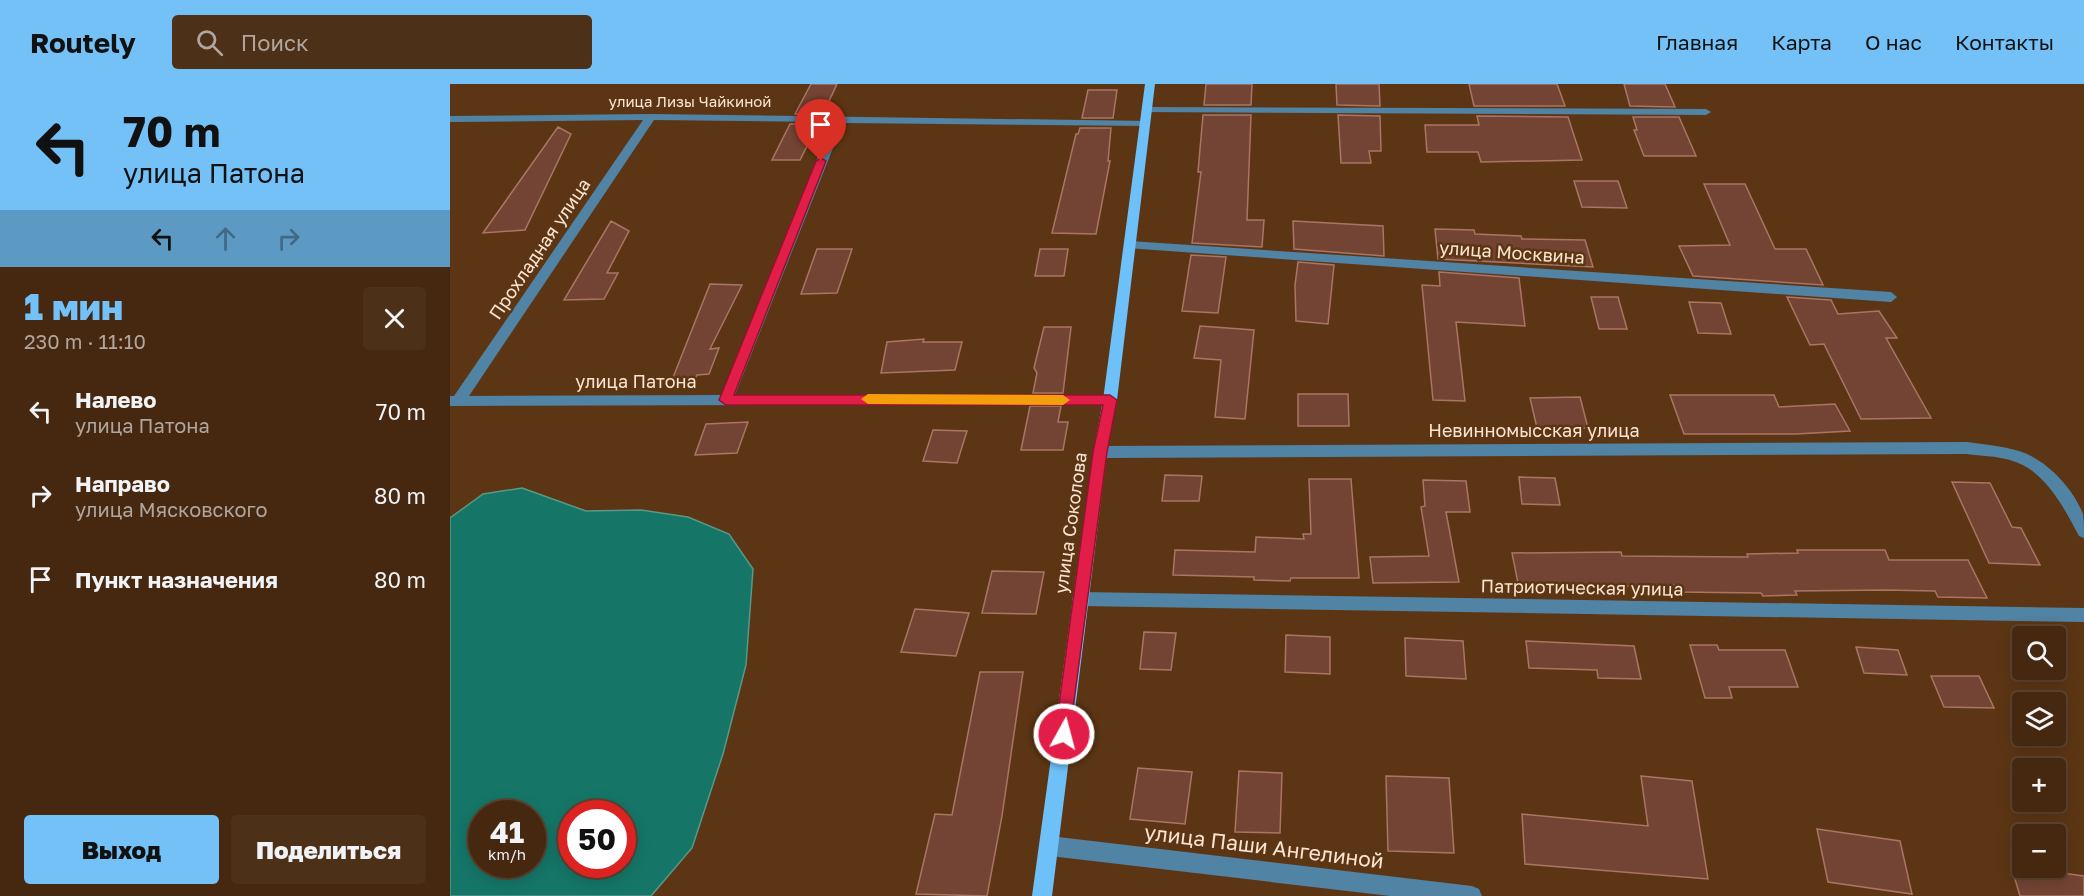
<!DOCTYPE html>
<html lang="ru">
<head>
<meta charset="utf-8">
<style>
	:root { --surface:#45280f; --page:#4c3018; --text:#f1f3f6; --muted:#b0a69e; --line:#5d442f; --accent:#73c1f6 }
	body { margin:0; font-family:"Golos Text",sans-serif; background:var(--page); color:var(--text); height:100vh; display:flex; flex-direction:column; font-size:22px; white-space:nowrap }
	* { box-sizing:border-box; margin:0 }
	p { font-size:20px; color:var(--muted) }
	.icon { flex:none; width:33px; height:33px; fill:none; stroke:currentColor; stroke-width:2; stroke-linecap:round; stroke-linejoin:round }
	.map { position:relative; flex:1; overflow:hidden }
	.sheet { display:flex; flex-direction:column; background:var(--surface); width:450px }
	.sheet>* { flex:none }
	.banner { background:#73c1f6; color:#111; overflow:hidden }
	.controls { position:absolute; left:1562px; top:542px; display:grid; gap:12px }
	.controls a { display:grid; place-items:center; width:54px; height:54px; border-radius:6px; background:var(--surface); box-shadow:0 3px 15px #0003,0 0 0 2px var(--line); font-size:30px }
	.speed { position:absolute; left:18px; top:716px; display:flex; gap:12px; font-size:30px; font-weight:700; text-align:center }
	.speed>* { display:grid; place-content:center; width:78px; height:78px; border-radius:50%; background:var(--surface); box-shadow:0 3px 15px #0003,0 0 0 2px var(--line); line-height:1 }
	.speed small { font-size:15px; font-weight:400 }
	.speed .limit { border:9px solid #d22; background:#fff; color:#111 }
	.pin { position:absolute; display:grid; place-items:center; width:51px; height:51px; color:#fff; margin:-62px -26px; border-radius:50% 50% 50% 0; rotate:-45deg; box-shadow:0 0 6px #0007 }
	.pin .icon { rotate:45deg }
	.me { position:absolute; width:66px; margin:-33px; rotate:7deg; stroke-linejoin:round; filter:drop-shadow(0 0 4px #0008) }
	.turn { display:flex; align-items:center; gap:21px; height:126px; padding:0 24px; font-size:27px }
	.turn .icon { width:78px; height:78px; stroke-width:2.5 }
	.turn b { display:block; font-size:42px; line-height:51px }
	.lanes { display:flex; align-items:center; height:57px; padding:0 24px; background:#0003; justify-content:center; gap:30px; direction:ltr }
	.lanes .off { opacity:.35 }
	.round { display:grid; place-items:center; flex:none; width:63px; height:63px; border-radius:6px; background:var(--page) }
	.head { display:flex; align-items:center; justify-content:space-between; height:102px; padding:0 24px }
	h1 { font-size:36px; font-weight:800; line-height:45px; color:var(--accent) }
	.action { display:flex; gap:12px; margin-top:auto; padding:12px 24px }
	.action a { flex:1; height:69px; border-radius:6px; background:var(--accent); color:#111; font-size:24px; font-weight:800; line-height:69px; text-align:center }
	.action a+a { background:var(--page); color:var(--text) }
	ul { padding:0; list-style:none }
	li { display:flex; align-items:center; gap:18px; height:84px; padding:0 24px }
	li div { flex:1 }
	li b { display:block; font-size:22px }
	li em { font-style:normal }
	header { display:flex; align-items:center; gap:36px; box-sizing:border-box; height:84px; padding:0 30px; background:var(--accent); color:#111 }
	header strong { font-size:28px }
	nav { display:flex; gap:33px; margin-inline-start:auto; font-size:21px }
	.search { width:420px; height:54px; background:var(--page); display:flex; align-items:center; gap:15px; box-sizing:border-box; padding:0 21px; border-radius:6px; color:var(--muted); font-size:22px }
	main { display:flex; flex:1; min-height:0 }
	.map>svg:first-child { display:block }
	.water { fill:#157668; stroke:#5a9788; stroke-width:1.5; fill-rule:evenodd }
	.building { fill:#734433; stroke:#aa7563; stroke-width:1.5 }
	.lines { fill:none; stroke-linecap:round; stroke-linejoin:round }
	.minor { fill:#5183a5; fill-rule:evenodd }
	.major { fill:#6dc0f8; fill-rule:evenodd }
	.route { fill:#e11d48; stroke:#92132f; stroke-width:1.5 }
	.slow { fill:#f59e0b }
	.labels { text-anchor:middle; stroke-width:5; stroke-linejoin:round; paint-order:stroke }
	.far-street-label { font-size:15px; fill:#fce4d2; stroke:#5c3614 }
	.street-label { font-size:18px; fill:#fce4d2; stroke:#5c3614 }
	.near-street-label { font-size:21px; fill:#fce4d2; stroke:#5c3614 }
</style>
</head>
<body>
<header>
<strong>Routely</strong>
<div class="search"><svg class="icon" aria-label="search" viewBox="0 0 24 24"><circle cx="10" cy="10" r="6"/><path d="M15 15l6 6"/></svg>Поиск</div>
<nav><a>Главная</a><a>Карта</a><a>О нас</a><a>Контакты</a></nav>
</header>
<main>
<section class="sheet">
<div class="banner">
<div class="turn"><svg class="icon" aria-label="left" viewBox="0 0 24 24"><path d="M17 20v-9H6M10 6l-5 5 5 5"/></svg><div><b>70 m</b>улица Патона</div></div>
<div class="lanes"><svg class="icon" aria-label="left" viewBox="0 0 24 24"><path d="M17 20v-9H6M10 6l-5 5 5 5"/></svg><svg class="icon off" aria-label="ahead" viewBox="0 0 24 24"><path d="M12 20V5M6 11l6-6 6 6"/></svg><svg class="icon off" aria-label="right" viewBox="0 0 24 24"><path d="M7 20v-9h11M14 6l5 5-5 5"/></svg></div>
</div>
<div class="head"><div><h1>1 мин</h1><p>230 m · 11:10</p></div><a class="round"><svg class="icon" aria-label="close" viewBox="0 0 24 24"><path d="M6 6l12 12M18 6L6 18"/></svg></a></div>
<ul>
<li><svg class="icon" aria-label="left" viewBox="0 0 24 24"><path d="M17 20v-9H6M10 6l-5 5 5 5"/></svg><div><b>Налево</b><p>улица Патона</p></div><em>70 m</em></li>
<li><svg class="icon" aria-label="right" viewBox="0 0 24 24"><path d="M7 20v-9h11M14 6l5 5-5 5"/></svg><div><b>Направо</b><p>улица Мясковского</p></div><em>80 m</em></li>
<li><svg class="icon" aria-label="arrive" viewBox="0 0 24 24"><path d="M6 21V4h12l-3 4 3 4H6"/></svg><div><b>Пункт назначения</b></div><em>80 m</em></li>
</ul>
<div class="action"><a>Выход</a><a>Поделиться</a></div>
</section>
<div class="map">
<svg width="1634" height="812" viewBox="0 0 1634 812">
	<rect width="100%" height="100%" fill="#5c3614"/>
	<path class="water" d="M72 404 136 427 191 426 238 433 279 450 303 485 296 581 273 670 242 764 201 812H0V434L33 410ZM32 729H82V780H32ZM122 729H172V780H122Z"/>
	<path class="building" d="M361 0H387L373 30H345Z
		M756 0H802L801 21H754Z
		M886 0H929L930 22 887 21Z
		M1019 0H1107L1115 22H1024Z
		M1174 0H1215L1225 23 1180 22Z
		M638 6H667L663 34H632Z
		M753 31H801L797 136H814L812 163 742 159 751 88H748Z
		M888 31 930 32 931 67H919L921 79H891Z
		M1027 32 1118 33 1132 76 1031 78 1028 68H977L975 41H1029Z
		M1183 33H1229L1246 72H1194L1184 46H1187Z
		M340 40H368L350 76H322Z
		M108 43 121 50 75 146 33 149Z
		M630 44H661L658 77H660L646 150 602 149 626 50H628Z
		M1124 97H1168L1177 124 1132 123Z
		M1254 100H1295L1325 165H1356L1373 201 1243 192 1229 162 1280 161Z
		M161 137 179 147 157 189H168L154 215 114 216Z
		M843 137 933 142 934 172 844 165Z
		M985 145 1024 146 1025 150 1071 152 1072 155 1135 156 1143 183 988 175Z
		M367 165H402L387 209 351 210Z
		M590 165H618L614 192H585Z
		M741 171 776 173 768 229 732 227Z
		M848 178 884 181 878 240 846 237 845 201Z
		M989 188 1069 194 1075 242 1006 238 1015 317 983 316 972 201 990 202Z
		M260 200 292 201 260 265 269 264 259 290 247 291 240 304 222 296Z
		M1141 213H1168L1177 245H1149Z
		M1337 213 1381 216 1388 230 1429 227 1447 254H1436L1481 334 1411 335 1374 260 1360 261Z
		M1239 218 1271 219 1281 250 1248 249Z
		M750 242 804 246 795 335 765 333 771 276 744 274Z
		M594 243H621L613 309H583L587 289 584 284Z
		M474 255 473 258H512L505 286 431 289 437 258Z
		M848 310H898L899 342H848Z
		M1220 311H1324L1329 323 1385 320 1400 347 1345 350H1234Z
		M1130 313 1138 344H1087L1080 314Z
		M580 322H611L608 338H618L613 366H571Z
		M298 338 287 369 245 371 256 340Z
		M483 346 517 347 507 379 473 377Z
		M715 391 752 392 749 417H712Z
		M1069 393 1105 394 1110 421 1072 420Z
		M859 395H901L909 494H841L840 497 804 496V493L723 491 725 466 805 468 806 453 854 455 853 450H861Z
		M973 396 1016 397 1020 428H996L1009 498 923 499 920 473 979 472 971 423 975 422Z
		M1502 398 1540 399 1562 443 1571 444 1590 481 1539 479Z
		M1347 466H1435L1439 476H1518L1537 514 1488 513 1485 507 1435 506 1345 507 1347 511 1313 512 1311 509 1227 508 1225 501 1069 504 1062 469 1171 468 1172 472 1298 473 1297 470 1348 469Z
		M542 487 594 488 586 530 532 529Z
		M465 525 519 529 506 572 451 568Z
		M694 548 726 549 721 586 690 585Z
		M836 551 880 553V590L835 588Z
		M955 554 1013 557 1016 595 956 592Z
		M1076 557 1184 562 1191 595 1148 594 1147 586 1079 584Z
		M1240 561H1267L1269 566H1335L1348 603H1279L1282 614H1255Z
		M1406 563 1448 566 1457 591 1414 589Z
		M530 588H573L552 732 537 812 466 810 485 730 502 731Z
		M1481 592H1529L1544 624 1494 623Z
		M688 684 742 688 735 740 680 735Z
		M789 687 832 689 830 749 785 748Z
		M936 692 999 694 1004 769 938 767Z
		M1191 692 1242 697 1258 795 1075 780 1072 730 1198 742Z
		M1367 745 1450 757 1462 810 1378 798Z
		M1561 782 1634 792V812H1570Z"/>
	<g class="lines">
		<path class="minor" d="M696 23 1256 25 1261 28 1256 31 692 28V24Z
			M201 30 700 37V41L696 42 393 39 285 311H660L667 316 665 320 0 322V312H4L193 36 0 38V32ZM204 36 382 38 271 311 19 312Z
			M680 157 1441 208 1447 213 1441 218 676 164 674 161Z
			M1517 358C1537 361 1558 362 1577 370 1600 380 1624 406 1633 430 1634 437 1634 447 1634 454L1629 452C1613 422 1594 385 1560 376 1546 372 1531 372 1517 370L650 374 645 372 643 368 645 364 650 362Z
			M630 508 1634 524V538L630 522 624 520 622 515 624 510Z
			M600 752 1022 802 1029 805 1032 812H940L600 772 593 769 590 762 593 755Z"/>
		<path class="major" d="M695 0H705L667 316 657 368 602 812H582L643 368 653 316Z"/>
	</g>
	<path class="route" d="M371 74 376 77 284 311H660L667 316 657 368 619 655 614 657 608 655 605 650 643 368 653 321H276L269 316 366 77Z"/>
	<path class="slow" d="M418 310 613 311 620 316 613 321 418 320 411 315Z"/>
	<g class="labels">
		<g class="far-street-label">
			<text x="240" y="23">улица Лизы Чайкиной</text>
		</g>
		<g class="street-label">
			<text transform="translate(90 165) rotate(-56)" y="6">Прохладная улица</text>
			<text transform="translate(1062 169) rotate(4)" y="6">улица Москвина</text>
			<text x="186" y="304">улица Патона</text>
			<text x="1084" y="353">Невинномысская улица</text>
			<text transform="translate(621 439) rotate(-82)" y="6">улица Соколова</text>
			<text transform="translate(1132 504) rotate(1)" y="6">Патриотическая улица</text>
		</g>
		<g class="near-street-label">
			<text transform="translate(814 763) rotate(7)" y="7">улица Паши Ангелиной</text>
		</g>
	</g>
</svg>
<div class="controls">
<a><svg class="icon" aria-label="search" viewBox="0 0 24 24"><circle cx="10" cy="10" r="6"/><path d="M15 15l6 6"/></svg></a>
<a><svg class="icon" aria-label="layers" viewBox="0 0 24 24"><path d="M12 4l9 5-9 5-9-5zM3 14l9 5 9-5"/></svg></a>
<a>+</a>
<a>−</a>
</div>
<div class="speed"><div>41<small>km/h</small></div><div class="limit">50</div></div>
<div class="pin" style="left:371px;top:77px;background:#d93025"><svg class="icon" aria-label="arrive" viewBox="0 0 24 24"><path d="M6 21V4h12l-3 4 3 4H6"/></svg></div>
<svg class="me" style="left:614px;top:650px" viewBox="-20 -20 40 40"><circle r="17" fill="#e11d48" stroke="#fff" stroke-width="3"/><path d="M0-11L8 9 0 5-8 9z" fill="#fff"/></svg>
</div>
</main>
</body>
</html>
